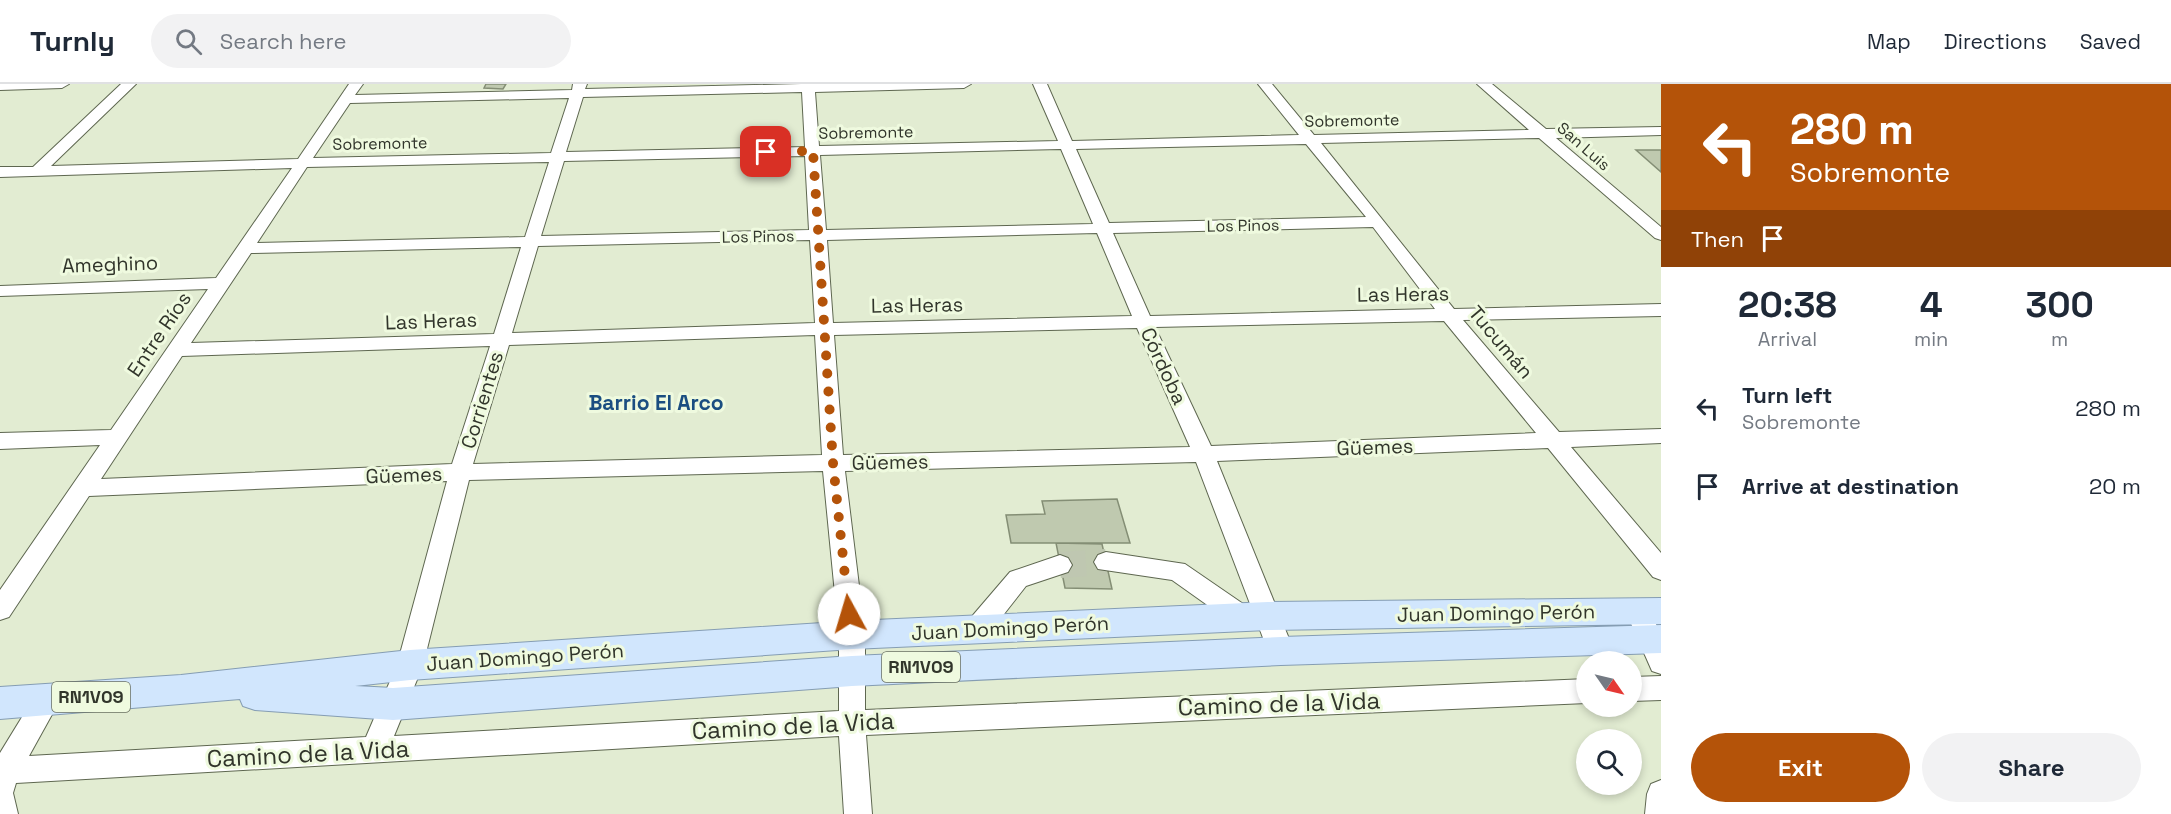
<!DOCTYPE html>
<html lang="en">
<head>
<meta charset="utf-8">
<style>
	:root { --surface:#fff; --page:#f2f2f3; --text:#1f2937; --muted:#747a83; --line:#e0e1e3; --accent:#b45309 }
	body { margin:0; font-family:"Space Grotesk",sans-serif; background:var(--page); color:var(--text); height:100vh; display:flex; flex-direction:column; font-size:22px; white-space:nowrap }
	* { box-sizing:border-box; margin:0 }
	p { font-size:20px; color:var(--muted) }
	.icon { flex:none; width:33px; height:33px; fill:none; stroke:currentColor; stroke-width:2; stroke-linecap:round; stroke-linejoin:round }
	.map { position:relative; flex:1; overflow:hidden }
	.details { display:flex; flex-direction:column; background:var(--surface); width:510px }
	.details>* { flex:none }
	.guide { background:#b45309; color:#fff; overflow:hidden }
	.needle { width:39px; rotate:124deg }
	.fabs { position:absolute; left:1576px; top:567px; display:grid; gap:12px }
	.fabs a { display:grid; place-items:center; width:66px; height:66px; border-radius:50%; background:var(--surface); box-shadow:0 3px 9px #0003; font-size:30px }
	.pin { position:absolute; display:grid; place-items:center; width:51px; height:51px; color:#fff; margin:-26px; border-radius:12px; box-shadow:0 3px 9px #0006 }
	.me { position:absolute; width:66px; margin:-33px; rotate:354deg; stroke-linejoin:round; filter:drop-shadow(0 0 4px #0008) }
	.turn { display:flex; align-items:center; gap:21px; height:126px; padding:0 30px; font-size:27px }
	.turn .icon { width:78px; height:78px; stroke-width:2.5 }
	.turn b { display:block; font-size:42px; line-height:51px }
	.then { display:flex; align-items:center; height:57px; padding:0 30px; background:#0003; gap:12px; font-size:22px }
	.eta { display:flex; justify-content:space-evenly; align-items:center; height:102px; text-align:center }
	.eta b { font-size:36px; font-weight:800; line-height:42px }
	.action { display:flex; gap:12px; margin-top:auto; padding:12px 30px }
	.action a { flex:1; height:69px; border-radius:36px; background:var(--accent); color:#fff; font-size:24px; font-weight:800; line-height:69px; text-align:center }
	.action a+a { background:var(--page); color:var(--text) }
	ul { padding:0; list-style:none }
	li { display:flex; align-items:center; gap:18px; height:78px; padding:0 30px }
	li div { flex:1 }
	li b { display:block; font-size:22px }
	li em { font-style:normal }
	header { display:flex; align-items:center; gap:36px; box-sizing:border-box; height:84px; padding:0 30px; background:var(--surface); border-bottom:2px solid var(--line) }
	header strong { font-size:28px }
	nav { display:flex; gap:33px; margin-inline-start:auto; font-size:21px }
	.search { width:420px; height:54px; background:var(--page); display:flex; align-items:center; gap:15px; box-sizing:border-box; padding:0 21px; border-radius:33px; color:var(--muted); font-size:22px }
	main { display:flex; flex:1; min-height:0 }
	.map>svg:first-child { display:block }
	.building { fill:#bfc9af; stroke:#848e75; stroke-width:1.5 }
	.lines { fill:none; stroke-linecap:round; stroke-linejoin:round }
	.minor-tunnel { stroke:#bfc7b1; stroke-width:26; stroke-dasharray:26 13; stroke-linecap:butt }
	.minor-casing { stroke:#5e6750; stroke-width:2 }
	.major-casing { stroke:#859db3; stroke-width:2 }
	.minor { fill:#fff; fill-rule:evenodd }
	.major { fill:#d1e6fd; fill-rule:evenodd }
	.route { stroke:#b45309; stroke-width:10; stroke-dasharray:0 18 }
	.labels { text-anchor:middle; stroke-width:6; stroke-linejoin:round; paint-order:stroke }
	.far-street-label { font-size:16px; fill:#31352b; stroke:#effadf }
	.shield { fill:#effadf; stroke:#6a7061; stroke-width:1.5 }
	.shield-label { font-size:18px; font-weight:bold; fill:#31352b }
	.street-label { font-size:20px; fill:#31352b; stroke:#effadf }
	.neighbourhood-label { font-size:21px; font-weight:bold; fill:#1b4e81; stroke:#effadf }
	.near-street-label { font-size:24px; fill:#31352b; stroke:#effadf }
</style>
</head>
<body>
<header>
<strong>Turnly</strong>
<div class="search"><svg class="icon" aria-label="search" viewBox="0 0 24 24"><circle cx="10" cy="10" r="6"/><path d="M15 15l6 6"/></svg>Search here</div>
<nav><a>Map</a><a>Directions</a><a>Saved</a></nav>
</header>
<main>
<div class="map">
<svg width="1661" height="730" viewBox="0 0 1661 730">
	<rect width="100%" height="100%" fill="#e2ecd2"/>
	<path class="building" d="M486 0H506L503 5 484 4Z
		M1636 66H1661V88Z
		M1117 415 1130 459H1011L1006 431 1045 430 1042 417Z
		M1056 459 1102 460 1112 505 1065 504Z"/>
	<g class="lines">
		<path class="minor-tunnel" d="M1060 481 1106 478"/>
		<g class="minor-casing">
			<path id="minor" d="M0 0H69L62 4 0 6Z
				M121 0H136L51 82 298 75 349 0H363L355 11 572 6 573 0H587L585 5 801 0H971L964 4 815 8 819 62 1058 57 1033 0H1047L1072 57 1299 51 1258 0H1272L1314 51 1529 46 1477 0H1492L1546 45 1661 43V51L1556 54 1661 143V156L1655 154 1539 54 1321 59 1454 225 1661 220V232L1463 236 1559 348 1661 345V359L1571 363 1661 469V496L1653 493 1548 364 1217 377 1294 567 1290 575 1281 578 1272 575 1268 567 1196 378 845 387 865 551V626L1587 595V619L866 651 872 730H844L839 652 16 699 13 709 18 730H0V669L38 607 47 604 56 607 60 616 29 672 366 653 397 581 447 397 89 412 9 533 0 536V506L100 361 0 365V349L111 346 208 205 0 212V202L216 194 292 84 0 93V83H33ZM802 8 805 63 566 68 583 13ZM569 14 551 69 313 74 350 19ZM1306 60 1366 133 1109 139 1076 65ZM1061 65 1093 140 826 146 820 71ZM805 72 809 146 541 152 564 77ZM549 78 525 153 257 159 307 83ZM1373 143 1435 225 1150 232 1113 149ZM1097 149 1132 232 833 239 827 156ZM810 156 815 239 512 249 538 162ZM521 163 494 250 191 259 251 169ZM1444 237 1536 349 1211 362 1155 243ZM1137 244 1190 363 843 371 834 251ZM815 251 822 371 473 380 509 261ZM490 262 452 380 101 395 182 272ZM823 387 839 551V627L394 652 423 581 469 396Z
				M1106 468 1185 480 1252 526 1255 533 1252 540 1243 544 1234 540 1172 496 1098 485 1094 478 1098 471Z
				M1060 471 1068 474 1072 481 1068 488 1026 502 986 553 977 556 968 553 965 545 968 537 1010 488Z
				M1638 518 1647 521 1661 551V590L1652 587 1626 528 1629 521Z
				M1661 592V616L1632 617V593Z
				M1661 696V730H1645L1647 710 1651 700Z"/>
		</g>
		<g class="major-casing">
			<path id="major" d="M1661 514V540L1268 546 852 565 410 596 355 602 393 604 852 572 1281 553 1661 541V569L1281 581 852 602 393 636 255 626 243 622 240 615 0 635V603L181 591 410 566 852 537 1268 518Z"/>
		</g>
		<use href="#minor" class="minor"/>
		<use href="#major" class="major"/>
	</g>
	<g class="lines">
		<path class="route" d="M766 68 813 67 833 379 849 530"/>
	</g>
	<g class="labels">
		<g class="far-street-label">
			<text transform="translate(1352 36) rotate(-1)" y="6">Sobremonte</text>
			<text transform="translate(866 48) rotate(-1)" y="6">Sobremonte</text>
			<text transform="translate(380 59) rotate(-1)" y="6">Sobremonte</text>
			<text transform="translate(1584 62) rotate(41)" y="6">San Luis</text>
			<text transform="translate(1243 141) rotate(-1)" y="6">Los Pinos</text>
			<text transform="translate(758 152) rotate(-1)" y="6">Los Pinos</text>
		</g>
		<g class="shield">
			<rect x="882" y="568" width="78" height="30" rx="4.5"/>
			<rect x="52" y="598" width="78" height="30" rx="4.5"/>
		</g>
		<g class="shield-label">
			<text x="921" y="589">RN1V09</text>
			<text x="91" y="619">RN1V09</text>
		</g>
		<g class="street-label">
			<text transform="translate(110 180) rotate(-2)" y="7">Ameghino</text>
			<text transform="translate(1403 210) rotate(-1)" y="7">Las Heras</text>
			<text transform="translate(917 221) rotate(-1)" y="7">Las Heras</text>
			<text transform="translate(431 237) rotate(-2)" y="7">Las Heras</text>
			<text transform="translate(159 250) rotate(-56)" y="7">Entre Ríos</text>
			<text transform="translate(1501 258) rotate(50)" y="7">Tucumán</text>
			<text transform="translate(1164 282) rotate(65)" y="7">Córdoba</text>
			<text transform="translate(482 316) rotate(-73)" y="7">Corrientes</text>
			<text transform="translate(1375 363) rotate(-2)" y="7">Güemes</text>
			<text transform="translate(890 378) rotate(-1)" y="7">Güemes</text>
			<text transform="translate(404 391) rotate(-2)" y="7">Güemes</text>
			<text transform="translate(1496 529) rotate(-1)" y="7">Juan Domingo Perón</text>
			<text transform="translate(1010 544) rotate(-3)" y="7">Juan Domingo Perón</text>
			<text transform="translate(525 573) rotate(-4)" y="7">Juan Domingo Perón</text>
		</g>
		<g class="neighbourhood-label">
			<text x="656" y="326">Barrio El Arco</text>
		</g>
		<g class="near-street-label">
			<text transform="translate(1279 620) rotate(-2)" y="8">Camino de la Vida</text>
			<text transform="translate(793 642) rotate(-3)" y="8">Camino de la Vida</text>
			<text transform="translate(308 670) rotate(-3)" y="8">Camino de la Vida</text>
		</g>
	</g>
</svg>
<div class="fabs">
<a><svg class="needle" viewBox="-14 -14 28 28"><path d="M0-13l5 13h-10z" fill="#e53935"/><path d="M0 13l5-13h-10z" fill="#747a83"/></svg></a>
<a><svg class="icon" aria-label="search" viewBox="0 0 24 24"><circle cx="10" cy="10" r="6"/><path d="M15 15l6 6"/></svg></a>
</div>
<div class="pin" style="left:766px;top:68px;background:#d93025"><svg class="icon" aria-label="arrive" viewBox="0 0 24 24"><path d="M6 21V4h12l-3 4 3 4H6"/></svg></div>
<svg class="me" style="left:849px;top:530px" viewBox="-20 -20 40 40"><circle r="19" fill="#fff"/><path d="M0-13L10 11 0 6-10 11z" fill="#b45309"/></svg>
</div>
<section class="details">
<div class="guide">
<div class="turn"><svg class="icon" aria-label="left" viewBox="0 0 24 24"><path d="M17 20v-9H6M10 6l-5 5 5 5"/></svg><div><b>280 m</b>Sobremonte</div></div>
<div class="then">Then<svg class="icon" aria-label="arrive" viewBox="0 0 24 24"><path d="M6 21V4h12l-3 4 3 4H6"/></svg></div>
</div>
<div class="eta">
<div><b>20:38</b><p>Arrival</p></div>
<div><b>4</b><p>min</p></div>
<div><b>300</b><p>m</p></div>
</div>
<ul>
<li><svg class="icon" aria-label="left" viewBox="0 0 24 24"><path d="M17 20v-9H6M10 6l-5 5 5 5"/></svg><div><b>Turn left</b><p>Sobremonte</p></div><em>280 m</em></li>
<li><svg class="icon" aria-label="arrive" viewBox="0 0 24 24"><path d="M6 21V4h12l-3 4 3 4H6"/></svg><div><b>Arrive at destination</b></div><em>20 m</em></li>
</ul>
<div class="action"><a>Exit</a><a>Share</a></div>
</section>
</main>
</body>
</html>
